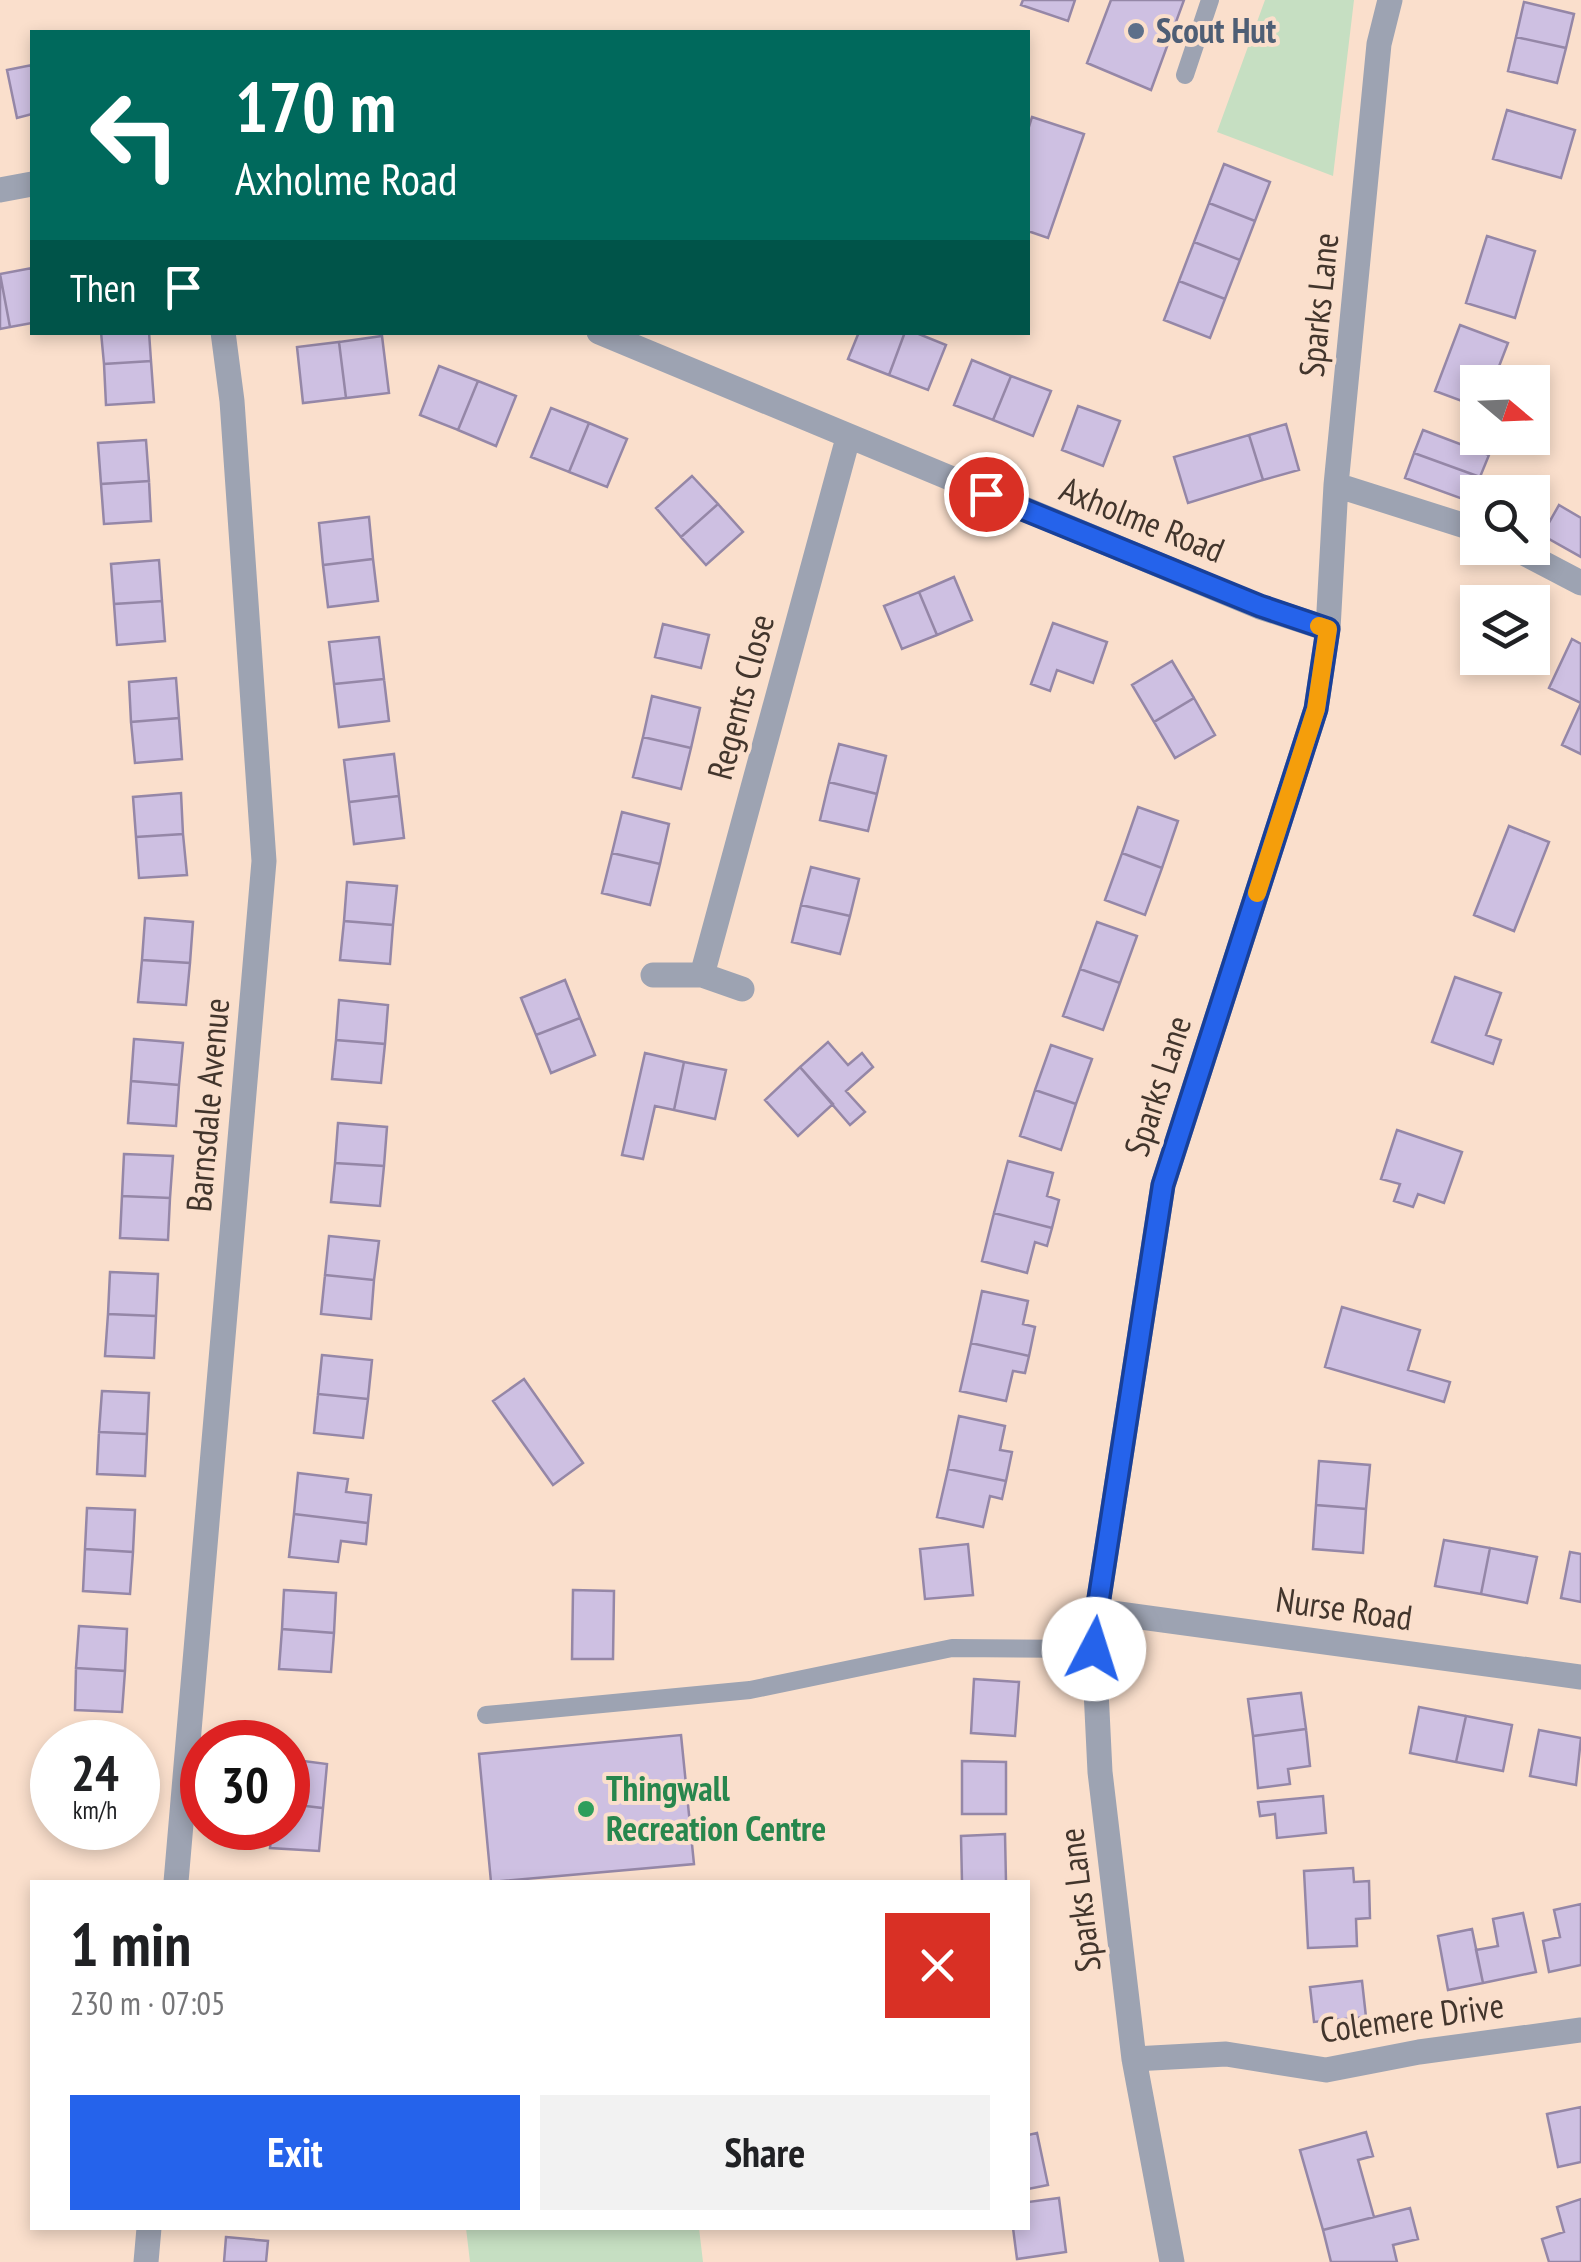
<!DOCTYPE html>
<html lang="en">
<head>
<meta charset="utf-8">
<style>
	:root { --surface:#fff; --page:#f2f2f2; --text:#202124; --muted:#757577; --accent:#2563eb }
	body { margin:0; font-family:"PT Sans Narrow",sans-serif; background:var(--page); color:var(--text); height:100vh; display:flex; flex-direction:column; font-size:38px; white-space:nowrap }
	* { box-sizing:border-box; margin:0 }
	p { font-size:32px; color:var(--muted) }
	.icon { flex:none; width:55px; height:55px; fill:none; stroke:currentColor; stroke-width:2; stroke-linecap:round; stroke-linejoin:round }
	.map { position:relative; flex:1; overflow:hidden }
	.sheet { position:absolute; left:30px; top:1880px; width:1000px; height:350px; display:flex; flex-direction:column; background:var(--surface); border-radius:0px; box-shadow:0 5px 15px #0003 }
	.sheet>* { flex:none }
	.hud { position:absolute; left:30px; top:30px; width:1000px; height:305px; border-radius:0px; box-shadow:0 5px 15px #0003; background:#00695c; color:#fff; overflow:hidden }
	.needle { width:65px; rotate:109deg }
	.fabs { position:absolute; left:1460px; top:365px; display:grid; gap:20px }
	.fabs a { display:grid; place-items:center; width:90px; height:90px; border-radius:0px; background:var(--surface); box-shadow:0 5px 15px #0003; font-size:50px }
	.speed { position:absolute; left:30px; top:1720px; display:flex; gap:20px; font-size:50px; font-weight:700; text-align:center }
	.speed>* { display:grid; place-content:center; width:130px; height:130px; border-radius:50%; background:var(--surface); box-shadow:0 5px 15px #0003; line-height:1 }
	.speed small { font-size:25px; font-weight:400 }
	.speed .limit { border:15px solid #d22; background:#fff; color:#111 }
	.pin { position:absolute; display:grid; place-items:center; width:85px; height:85px; color:#fff; margin:-42px; border:5px solid #fff; border-radius:50%; box-shadow:0 2px 10px #0007 }
	.me { position:absolute; width:110px; margin:-55px; rotate:5deg; stroke-linejoin:round; filter:drop-shadow(0 0 8px #0008) }
	.turn { display:flex; align-items:center; gap:35px; height:210px; padding:0 40px; font-size:45px }
	.turn .icon { width:130px; height:130px; stroke-width:2.5 }
	.turn b { display:block; font-size:70px; line-height:85px }
	.then { display:flex; align-items:center; height:95px; padding:0 40px; background:#0003; gap:20px; font-size:38px }
	.round { display:grid; place-items:center; flex:none; width:105px; height:105px; border-radius:0px; background:var(--page) }
	.summary { display:flex; align-items:center; justify-content:space-between; height:170px; padding:0 40px }
	h1 { font-size:60px; font-weight:600; line-height:75px }
	.button { display:flex; gap:20px; margin-top:auto; padding:20px 40px }
	.button a { flex:1; height:115px; border-radius:0px; background:var(--accent); color:#fff; font-size:40px; font-weight:600; line-height:115px; text-align:center }
	.button a+a { background:var(--page); color:var(--text) }
	.map>svg:first-child { display:block }
	.green { fill:#c6dfc2 }
	.building { fill:#cec0e2; stroke:#9587a7; stroke-width:2.5 }
	.lines { fill:none; stroke-linecap:round; stroke-linejoin:round }
	.lane { stroke:#9da3b2; stroke-width:18 }
	.street { stroke:#9da3b2; stroke-width:25 }
	.route-casing { stroke:#184099; stroke-width:25 }
	.route { stroke:#2563eb; stroke-width:18 }
	.slow { stroke:#f59e0b; stroke-width:18 }
	.service-dot { fill:#5c6f8a; stroke:#fadfcc; stroke-width:4 }
	.leisure-dot { fill:#2e9e5b; stroke:#fadfcc; stroke-width:4 }
	.labels { text-anchor:middle; stroke-width:8; stroke-linejoin:round; paint-order:stroke }
	.service-label { font-size:35px; font-weight:bold; fill:#4e5e75; stroke:#fadfcc; text-anchor:start }
	.street-label { font-size:35px; fill:#42352c; stroke:#fadfcc }
	.leisure-label { font-size:35px; font-weight:bold; fill:#27864d; stroke:#fadfcc; text-anchor:start }
</style>
</head>
<body>
<div class="map">
<svg width="1581" height="2262" viewBox="0 0 1581 2262">
	<rect width="100%" height="100%" fill="#fadfcc"/>
	<path class="green" d="M1265 0H1354L1333 176 1217 132Z
		M466 2228H699L703 2262H470Z"/>
	<path class="building" d="M1023 0H1075L1068 21 1021 5Z
		M1111 0H1184L1151 90 1087 63Z
		M1524 2 1574 14 1566 48 1516 37Z
		M1516 37 1566 48 1557 83 1508 71Z
		M32 65V114L17 118 7 70Z
		M1507 110 1575 130 1561 178 1493 159Z
		M1032 117 1084 134 1048 238 1028 231V130Z
		M1224 164 1270 182 1255 221 1209 203Z
		M1209 203 1255 221 1240 260 1194 242Z
		M1487 236 1535 251 1515 318 1466 303Z
		M1194 242 1240 260 1225 299 1179 281Z
		M32 268V323L10 327 0 274Z
		M0 274 10 327 0 329Z
		M1179 281 1225 299 1210 338 1164 320Z
		M1460 325 1508 343 1493 382H1478V407L1435 391Z
		M101 332H149L151 361 104 364Z
		M859 332H905L889 375 848 359Z
		M905 332H914L946 345 928 390 889 375Z
		M382 336 389 393 346 398 339 342Z
		M339 342 346 398 303 403 297 347Z
		M972 360 1011 376 993 420 954 405Z
		M151 361 154 402 106 405 104 364Z
		M439 366 478 381 458 430 420 415Z
		M1011 376 1051 391 1033 436 993 420Z
		M478 381 516 396 496 446 458 430Z
		M1078 406 1120 421 1103 466 1062 450Z
		M551 408 589 423 569 472 531 457Z
		M589 423 627 439 607 487 569 472Z
		M1286 424 1299 470 1263 480 1249 435Z
		M1423 430 1489 455 1480 477 1414 453Z
		M1249 435 1263 480 1188 503 1174 457Z
		M146 440 149 481 101 484 98 443Z
		M1414 453 1480 477 1471 502 1405 478Z
		M692 476 718 504 681 537 656 508Z
		M149 481 151 521 104 524 101 484Z
		M718 504 743 532 706 565 681 537Z
		M1559 505 1581 518V557L1542 535Z
		M369 517 373 559 323 565 319 523Z
		M373 559 378 601 328 607 323 565Z
		M159 560 162 601 114 604 111 564Z
		M954 577 972 620 937 635 919 592Z
		M919 592 937 635 902 649 884 606Z
		M162 601 165 641 117 645 114 604Z
		M1053 623 1107 642 1093 683 1057 670 1050 691 1031 684Z
		M663 624 709 635 701 668 655 657Z
		M379 637 384 679 334 684 329 642Z
		M1572 639 1581 644V754L1562 745 1581 703 1549 688Z
		M1172 661 1194 698 1154 722 1132 685Z
		M176 678 179 718 131 722 129 682Z
		M384 679 389 721 339 727 334 684Z
		M652 696 700 708 691 748 643 737Z
		M1194 698 1215 735 1175 758 1154 722Z
		M179 718 182 759 135 763 131 722Z
		M643 737 691 748 681 789 633 777Z
		M839 744 886 756 877 794 829 782Z
		M394 754 399 796 349 802 344 760Z
		M829 782 877 794 868 831 820 820Z
		M181 793 183 834 136 837 133 797Z
		M399 796 404 838 354 844 349 802Z
		M1138 807 1178 821 1162 868 1122 853Z
		M622 812 669 824 660 864 612 853Z
		M1509 826 1549 842 1514 931 1474 915Z
		M183 834 187 875 139 878 136 837Z
		M612 853 660 864 650 905 602 893Z
		M1122 853 1162 868 1145 915 1105 900Z
		M811 867 859 879 850 916 801 905Z
		M347 882 397 886 393 925 344 921Z
		M801 905 850 916 840 954 792 942Z
		M145 918 193 922 190 963 142 960Z
		M344 921 393 925 390 964 340 960Z
		M1097 922 1137 936 1120 983 1080 969Z
		M142 960 190 963 186 1005 138 1002Z
		M1080 969 1120 983 1103 1030 1063 1016Z
		M1455 977 1501 993 1486 1035 1501 1040 1493 1064 1432 1042Z
		M565 980 580 1018 536 1035 521 998Z
		M339 1000 388 1005 385 1044 336 1040Z
		M580 1018 595 1055 551 1073 536 1035Z
		M134 1039 183 1043 179 1085 131 1081Z
		M336 1040 385 1044 381 1083 332 1079Z
		M828 1042 848 1065 862 1053 873 1067 846 1091 865 1112 850 1125 800 1067Z
		M1051 1045 1092 1059 1076 1104 1035 1090Z
		M645 1053 684 1062 674 1110 655 1106 643 1159 622 1155Z
		M684 1062 726 1070 715 1119 674 1110Z
		M800 1067 833 1104 798 1136 765 1100Z
		M131 1081 179 1085 176 1126 128 1123Z
		M1035 1090 1076 1104 1061 1150 1020 1136Z
		M338 1123 387 1127 384 1166 335 1163Z
		M1397 1130 1462 1152 1444 1203 1418 1194 1413 1207 1394 1201 1400 1184 1381 1179Z
		M124 1154 173 1156 170 1198 122 1196Z
		M1008 1161 1053 1173 1047 1196 1059 1200 1052 1228 994 1213Z
		M335 1163 384 1166 380 1206 331 1202Z
		M122 1196 170 1198 168 1240 120 1238Z
		M994 1213 1052 1228 1047 1246 1035 1242 1027 1273 982 1261Z
		M329 1236 379 1241 374 1280 325 1275Z
		M110 1272 158 1274 156 1316 108 1314Z
		M325 1275 374 1280 371 1319 321 1314Z
		M982 1291 1028 1301 1023 1324 1035 1327 1029 1356 971 1343Z
		M1342 1307 1420 1330 1408 1370 1450 1382 1444 1402 1325 1367Z
		M108 1314 156 1316 154 1358 105 1356Z
		M971 1343 1029 1356 1025 1373 1013 1371 1006 1401 960 1391Z
		M322 1355 372 1360 368 1399 318 1394Z
		M524 1379 583 1463 553 1485 493 1401Z
		M102 1391 149 1393 147 1434 99 1432Z
		M318 1394 368 1399 363 1438 314 1433Z
		M959 1416 1005 1426 1000 1450 1012 1452 1006 1481 948 1469Z
		M99 1432 147 1434 145 1476 97 1474Z
		M1319 1461 1370 1465 1366 1509 1316 1505Z
		M948 1469 1006 1481 1002 1499 990 1496 983 1527 937 1517Z
		M298 1473 348 1479 346 1492 371 1495 368 1523 294 1514Z
		M1316 1505 1366 1509 1363 1553 1313 1549Z
		M87 1508 135 1510 133 1552 85 1549Z
		M294 1514 368 1523 366 1544 341 1541 338 1562 289 1557Z
		M1444 1540 1490 1548 1481 1594 1435 1586Z
		M968 1544 973 1595 925 1599 920 1549Z
		M1490 1548 1537 1557 1527 1603 1481 1594Z
		M85 1549 133 1552 130 1594 83 1591Z
		M1570 1552 1581 1554V1602L1561 1598Z
		M284 1590 336 1593 334 1633 282 1629Z
		M573 1590 614 1591 613 1659H572Z
		M79 1626 127 1629 125 1671 76 1668Z
		M282 1629 334 1633 331 1672 279 1669Z
		M76 1668 125 1671 122 1712 75 1710Z
		M974 1679 1019 1682 1015 1736 971 1733Z
		M1301 1693 1306 1729 1253 1736 1248 1699Z
		M1419 1707 1466 1716 1456 1762 1410 1753Z
		M1466 1716 1512 1725 1503 1771 1456 1762Z
		M1306 1729 1310 1766 1288 1769 1290 1784 1258 1788 1253 1736Z
		M1539 1730 1581 1738 1576 1785 1530 1776Z
		M681 1735 694 1864 491 1882 479 1754Z
		M288 1759 327 1764 323 1808 288 1804Z
		M962 1761 1006 1762V1814H962Z
		M1323 1796 1326 1833 1277 1838 1275 1814 1260 1816 1258 1802Z
		M288 1804 323 1808 319 1851 270 1848 272 1828H288Z
		M1005 1834 1006 1882H962L961 1836Z
		M1353 1868 1354 1882 1369 1881 1370 1918 1356 1919 1357 1946 1308 1948 1304 1871Z
		M1581 1904V1965L1549 1972 1543 1941 1560 1937 1554 1910Z
		M1523 1913 1536 1972 1483 1983 1476 1950 1498 1946 1493 1919Z
		M1472 1929 1483 1983 1448 1990 1438 1936Z
		M1362 1981 1366 2017 1314 2022 1310 1987Z
		M1581 2107V2162L1558 2167 1547 2114Z
		M1366 2132 1373 2156 1358 2160 1374 2217 1323 2230 1300 2150Z
		M1037 2133 1048 2185 1028 2189V2135Z
		M1059 2198 1066 2252 1017 2259 1013 2228H1028V2202Z
		M1581 2199V2262H1549L1542 2239 1564 2232 1557 2207Z
		M1410 2208 1418 2239 1393 2245 1397 2262H1331L1323 2230Z
		M226 2237 268 2241 266 2262H224Z"/>
	<g class="lines">
		<path class="lane" d="M1185 75 1210 0
			M486 1715 750 1690 952 1648 1094 1649"/>
		<path class="street" d="M0 190 32 184
			M599 332 1260 607 1328 629
			M1336 485 1478 530
			M1514 548 1581 583
			M653 975H702L742 989
			M702 975 848 438
			M1097 1611 1581 1677
			M176 1882 264 861 232 401 223 332
			M1134 2059 1226 2054 1326 2070 1419 2052 1581 2030
			M146 2262 149 2228
			M1172 2262 1134 2059 1100 1772 1094 1649 1097 1611 1163 1185 1316 709 1328 629 1336 485 1379 44 1390 0"/>
	</g>
	<g class="lines">
		<g class="route-casing">
			<path id="route" d="M986 494 1260 606 1328 629 1316 709 1163 1185 1097 1611 1094 1649"/>
		</g>
		<use href="#route" class="route"/>
		<path class="slow" d="M1257 893 1316 709 1328 629 1319 626"/>
	</g>
	<circle class="service-dot" cx="1136" cy="31" r="10"/>
	<circle class="leisure-dot" cx="586" cy="1809" r="10"/>
	<g class="labels">
		<g class="service-label">
			<text x="1156" y="43">Scout Hut</text>
		</g>
		<g class="street-label">
			<text transform="translate(1319 305) rotate(-84)" y="12">Sparks Lane</text>
			<text transform="translate(1142 520) rotate(22)" y="12">Axholme Road</text>
			<text transform="translate(741 697) rotate(-75)" y="12">Regents Close</text>
			<text transform="translate(1158 1086) rotate(-72)" y="12">Sparks Lane</text>
			<text transform="translate(208 1105) rotate(-85)" y="12">Barnsdale Avenue</text>
			<text transform="translate(1344 1609) rotate(8)" y="12">Nurse Road</text>
			<text transform="translate(1080 1900) rotate(-97)" y="12">Sparks Lane</text>
			<text transform="translate(1412 2018) rotate(-8)" y="12">Colemere Drive</text>
		</g>
		<g class="leisure-label">
			<text x="606" y="1801">Thingwall<tspan x="606" dy="40">Recreation Centre</tspan></text>
		</g>
	</g>
</svg>
<div class="fabs">
<a><svg class="needle" viewBox="-14 -14 28 28"><path d="M0-13l5 13h-10z" fill="#e53935"/><path d="M0 13l5-13h-10z" fill="#757577"/></svg></a>
<a><svg class="icon" aria-label="search" viewBox="0 0 24 24"><circle cx="10" cy="10" r="6"/><path d="M15 15l6 6"/></svg></a>
<a><svg class="icon" aria-label="layers" viewBox="0 0 24 24"><path d="M12 4l9 5-9 5-9-5zM3 14l9 5 9-5"/></svg></a>
</div>
<div class="speed"><div>24<small>km/h</small></div><div class="limit">30</div></div>
<div class="pin" style="left:986px;top:494px;background:#d93025"><svg class="icon" aria-label="arrive" viewBox="0 0 24 24"><path d="M6 21V4h12l-3 4 3 4H6"/></svg></div>
<svg class="me" style="left:1094px;top:1649px" viewBox="-20 -20 40 40"><circle r="19" fill="#fff"/><path d="M0-13L10 11 0 6-10 11z" fill="#2563eb"/></svg>
<div class="hud">
<div class="turn"><svg class="icon" aria-label="left" viewBox="0 0 24 24"><path d="M17 20v-9H6M10 6l-5 5 5 5"/></svg><div><b>170 m</b>Axholme Road</div></div>
<div class="then">Then<svg class="icon" aria-label="arrive" viewBox="0 0 24 24"><path d="M6 21V4h12l-3 4 3 4H6"/></svg></div>
</div>
<section class="sheet">
<div class="summary"><div><h1>1 min</h1><p>230 m · 07:05</p></div><a class="round" style="background:#d93025;color:#fff"><svg class="icon" aria-label="close" viewBox="0 0 24 24"><path d="M6 6l12 12M18 6L6 18"/></svg></a></div>
<div class="button"><a>Exit</a><a>Share</a></div>
</section>
</div>
</body>
</html>
